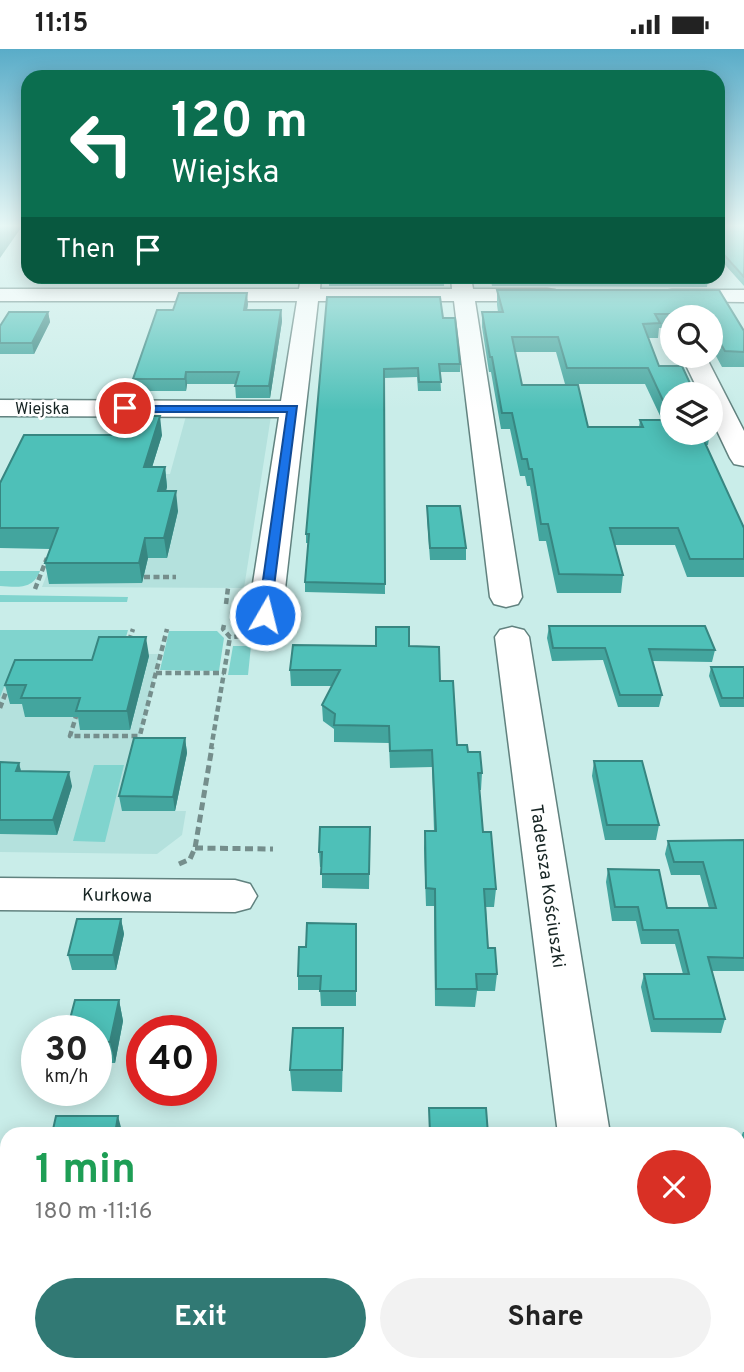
<!DOCTYPE html>
<html lang="en">
<head>
<meta charset="utf-8">
<style>
	:root { --surface:#fff; --page:#f2f2f2; --text:#222; --muted:#767676; --accent:#317974 }
	body { margin:0; font-family:Overpass,sans-serif; background:var(--page); color:var(--text); height:100vh; display:flex; flex-direction:column; font-size:26px; white-space:nowrap }
	* { box-sizing:border-box; margin:0 }
	p { font-size:23px; color:var(--muted) }
	.icon { flex:none; width:38px; height:38px; fill:none; stroke:currentColor; stroke-width:2; stroke-linecap:round; stroke-linejoin:round }
	.map { position:relative; flex:1; overflow:hidden }
	.panel { position:absolute; left:0px; top:1078px; width:746px; height:245px; display:flex; flex-direction:column; background:var(--surface); border-radius:21px 21px 0 0; box-shadow:0 4px 18px #0003 }
	.panel>* { flex:none }
	.top-card { position:absolute; left:21px; top:21px; width:704px; height:214px; border-radius:21px; box-shadow:0 4px 18px #0003; background:#0b6e4f; color:#fff; overflow:hidden }
	.buttons { position:absolute; left:660px; top:256px; display:grid; gap:14px }
	.buttons a { display:grid; place-items:center; width:63px; height:63px; border-radius:50%; background:var(--surface); box-shadow:0 4px 18px #0003; font-size:35px }
	.speed { position:absolute; left:21px; top:966px; display:flex; gap:14px; font-size:35px; font-weight:700; text-align:center }
	.speed>* { display:grid; place-content:center; width:91px; height:91px; border-radius:50%; background:var(--surface); box-shadow:0 4px 18px #0003; line-height:1 }
	.speed small { font-size:18px; font-weight:400 }
	.speed .limit { border:10px solid #d22; background:#fff; color:#111 }
	.pin { position:absolute; display:grid; place-items:center; width:60px; height:60px; color:#fff; margin:-30px; border:4px solid #fff; border-radius:50%; box-shadow:0 2px 7px #0007 }
	.me { position:absolute; width:77px; margin:-38px; rotate:8deg; stroke-linejoin:round; filter:drop-shadow(0 0 5px #0008) }
	.turn { display:flex; align-items:center; gap:24px; height:147px; padding:0 35px; font-size:32px }
	.turn .icon { width:91px; height:91px; stroke-width:2.5 }
	.turn b { display:block; font-size:49px; line-height:60px }
	.then { display:flex; align-items:center; height:66px; padding:0 35px; background:#0003; gap:14px; font-size:26px }
	.round { display:grid; place-items:center; flex:none; width:74px; height:74px; border-radius:37px; background:var(--page) }
	.overview { display:flex; align-items:center; justify-content:space-between; height:119px; padding:0 35px }
	h1 { font-size:42px; font-weight:700; line-height:52px; color:#1e9e55 }
	.cta { display:flex; gap:14px; margin-top:auto; padding:14px 35px }
	.cta a { flex:1; height:80px; border-radius:42px; background:var(--accent); color:#fff; font-size:28px; font-weight:700; line-height:80px; text-align:center }
	.cta a+a { background:var(--page); color:var(--text) }
	.status { display:flex; justify-content:space-between; align-items:center; height:49px; padding:0 35px; background:var(--surface); direction:ltr }
	.status svg { height:19px; fill:currentColor }
	.map>svg:first-child { display:block }
	.built { fill:#b4e1dd }
	.green { fill:#80d4ce }
	.lines { fill:none; stroke-linecap:round; stroke-linejoin:round }
	.minor-casing { stroke:#61827f; stroke-width:3 }
	.path-far1 { stroke:#758e8c; stroke-width:4.5; stroke-dasharray:6 3.5; stroke-linecap:butt }
	.path { stroke:#758e8c; stroke-width:5; stroke-dasharray:8 4.5; stroke-linecap:butt }
	.minor { fill:#fff; fill-rule:evenodd }
	.wall { fill:#43a59e; fill-rule:evenodd }
	.shaded-wall { fill:#378681 }
	.building { fill:#4ec0b8; stroke:#378681; stroke-width:2; fill-rule:evenodd }
	.route { fill:#1a73e8; stroke:#114b97; stroke-width:2 }
	.labels { text-anchor:middle; stroke-width:5; stroke-linejoin:round; paint-order:stroke }
	.far-street-label { font-size:16px; fill:#162423; stroke:#fff }
	.street-label { font-size:18px; fill:#162423; stroke:#fff }
</style>
</head>
<body>
<div class="status"><b>11:15</b><svg viewBox="0 0 49 12"><path d="M0 12V9h3v3zM5 12V6h3v6zM10 12V3h3v9zM15 12V0h3v12zM26 1h20v11H26zM47 4h2v5h-2z"/></svg></div>
<div class="map">
<svg width="744" height="1323" viewBox="0 0 744 1323">
	<rect width="100%" height="100%" fill="#c9ede9"/>
	<path class="built" d="M186 367H271L244 539 42 538 85 425H170Z
		M0 605H160L137 700H187L175 762H186L182 786 157 805 0 803Z"/>
	<path class="green" d="M0 522H40C33 541 17 538 0 537Z
		M0 546 128 548 127 553H0Z
		M0 581H128L121 606 94 629 4 638 0 648Z
		M169 582H217L224 589 219 622 160 621Z
		M233 597H251L248 626H228Z
		M94 716H124L105 793 73 792Z"/>
	<g class="lines">
		<g class="minor-casing">
			<path id="minor" d="M301 228H321L320 240H452L451 228H471L473 240H547L555 241 558 246 555 251 547 252H475L522 548 518 555 506 558 494 555 490 548 454 252H318L282 566 277 573 265 576 253 573 248 566 279 368 0 367V351L281 352 297 252H0V240H299Z
				M672 241H744V253L664 252 661 247 664 242Z
				M681 306H705L744 382V417L734 415 730 409 710 367V345H700Z
				M512 578 524 581 529 588 610 1085H558L495 588 500 581Z
				M0 829 235 831 250 835 257 847 250 859 235 863 0 861Z
				M586 1316H648L649 1323H587Z"/>
		</g>
		<path class="path-far1" d="M144 528H176
			M35 540 47 509
			M226 555 228 539
			M224 576 223 580 230 588 248 587
			M280 587H293
			M129 592 133 580
			M156 624H224
			M0 659 6 643H10
			M77 664 70 687H140
			M138 694 167 580
			M211 700 230 588"/>
		<path class="path" d="M195 799 273 800
			M179 815 190 810 195 799 212 698"/>
		<use href="#minor" class="minor"/>
	</g>
	<path class="wall" d="M718 176H744V237L718 208Z
		M329 228H444V237H329Z
		M488 228H706L708 231 707 238 492 237 490 228Z
		M497 241H719L744 282V318H722L710 296V268H672V279H659L658 289H648L659 317H682L672 383H710L708 396H706L744 479V528H687L675 496H615L623 526 621 544H557L546 492H539L530 437H527L525 427H520L510 380H501L491 323H489L482 278V263H498L497 256ZM515 303H556L565 335H645L662 371H640L639 378H588L522 336Z
		M327 248 443 269 460 315V323H440L441 342H418L417 328 384 329 385 545 305 543V533L308 494H306V485Z
		M248 255 247 261H281L282 272 270 349H236L235 335H187L186 342H135L133 330 173 261Z
		M48 263 50 273 34 305H0V277Z
		M111 386H162L152 418H165L167 438 166 442 178 462 167 509H148L142 534 49 535 45 514 50 500 0 499V434Z
		M427 457 466 499V511H430L427 468Z
		M549 577 715 601 712 613 652 612 662 646 659 658H618L603 611 552 612 547 589Z
		M409 597 440 632 457 696 468 703 482 724 481 741H479L483 783 496 840 494 858H486L488 899 497 925 495 942H477L475 958 435 957 434 857H426L424 799 425 782H434L432 718 390 719 389 694 334 693V680L323 672 322 656 332 637H291L290 621Z
		M149 607 130 681H80L78 668H25L22 655H10L5 636 92 611Z
		M711 618H744V658H720L709 627Z
		M185 689 187 704 175 762H122L119 747Z
		M594 712 659 776 656 791H605L592 727Z
		M0 713 19 714 21 722 72 737 57 786 0 785Z
		M370 778 369 840 322 839V818H320L319 803Z
		M744 791V922H712L725 970 721 984 651 983 641 938 644 925H683L675 895H641L636 872H612L606 833 608 820 667 859H709L700 826H671L665 805 668 792Z
		M121 870 124 885 116 921H72L68 906Z
		M356 875V957H321L320 941H298V927L306 898Z
		M119 951 123 972 115 1014H96V982L70 970Z
		M343 1000 342 1043 292 1042 290 1021Z
		M429 1059 488 1085H429Z
		M743 1083H744V1107L740 1091Z
		M510 1316H556L557 1323H511Z"/>
	<path class="shaded-wall" d="M5 176H23L0 209V183Z
		M247 244 248 255 245 272 244 261Z
		M281 261 282 272 270 349 269 337Z
		M48 263 50 273 34 305 32 294Z
		M186 323 187 335 186 342 185 330Z
		M160 367 162 386 146 438 144 418Z
		M165 418 167 438 160 462 158 442Z
		M176 442 178 462 167 509 164 489Z
		M145 489 148 509 142 534 139 514Z
		M146 588 149 607 130 681 127 662Z
		M185 689 187 704 175 762 173 748Z
		M19 714 22 728 16 722Z
		M69 723 72 737 57 786 53 771Z
		M121 870 124 885 116 921 113 906Z
		M119 951 123 972 115 1014 110 993Z
		M118 1067 122 1082 121 1085H115Z
		M50 1316H56L54 1323H49Z"/>
	<path class="building" d="M0 176H5L0 183Z
		M718 176H744V228L718 199Z
		M329 228H444L445 230H329Z
		M492 228H706L708 231 493 230Z
		M497 241H719L744 282V303L725 302 710 277V268H705L704 265H655L660 274 643 275 659 317H682L695 345H672V383H700L744 479V510H690L678 479H610L623 526 559 525 548 475H541L532 420H529L527 410H522L512 364H502L492 308H490L482 263H503ZM512 288H558L567 319H648L672 371H640L643 378H588L578 336H522Z
		M179 244H247L244 261H281L269 337H235L239 323H186L185 330H133L157 261H173Z
		M327 248H440L443 269H455L460 315H439L441 333H419L418 319 384 320 385 535 305 533 309 485H306Z
		M9 263H48L32 294H0V277Z
		M119 367H160L144 418H165L158 442H176L164 489H145L139 514H45L58 479H0V434L24 386H111Z
		M427 457H460L466 499H430Z
		M549 577H705L715 601 649 600 662 646H620L605 599H553Z
		M376 578H409V597L439 598 440 632H453L457 696H467L468 703H480L482 724H478L483 783H491L496 840H484L488 899H495L497 925H476L477 940H436L435 840 426 839 425 782H436L432 701 390 702 389 677 334 676 335 665 322 656 340 621H290L293 596 376 597Z
		M99 588H146L127 662H76L80 649H21L26 636H5L15 611H92Z
		M711 618H744V649H722Z
		M134 689H185L173 748 119 747Z
		M594 712H642L659 776H607Z
		M0 713 19 714 16 722 69 723 53 771H0Z
		M320 778H370L369 825H321L322 803H319Z
		M744 791V909L708 908 725 970H654L644 925H689L678 881H643L638 858H615L608 820 659 821 667 859H716L703 813H674L668 792Z
		M77 870H121L113 906H68Z
		M307 874 356 875V942H320L321 927H298L299 898H306Z
		M75 951H119L110 993H96V982H64L66 971 70 970Z
		M293 979H343L342 1021H290Z
		M429 1059H486L488 1085H430Z
		M56 1067H118L115 1085H52Z
		M0 1306H7V1316H50L49 1323H0Z
		M350 1316H393V1323H350Z
		M514 1316H556L557 1323H514Z"/>
	<linearGradient id="sky" x2="0" y2="1"><stop stop-color="#59acc8"/><stop offset="0.49" stop-color="#e7f7f5"/><stop offset="1" stop-color="#e7f7f5" stop-opacity="0"/></linearGradient>
	<rect width="744" height="361" fill="url(#sky)"/>
	<path class="route" d="M122 357H297L270 569H260L258 566 287 363H125L120 359Z"/>
	<g class="labels">
		<g class="far-street-label">
			<text x="42" y="365">Wiejska</text>
		</g>
		<g class="street-label">
			<text transform="translate(548 837) rotate(82)" y="6">Tadeusza Kościuszki</text>
			<text transform="translate(117 846) rotate(1)" y="6">Kurkowa</text>
		</g>
	</g>
</svg>
<div class="buttons">
<a><svg class="icon" aria-label="search" viewBox="0 0 24 24"><circle cx="10" cy="10" r="6"/><path d="M15 15l6 6"/></svg></a>
<a><svg class="icon" aria-label="layers" viewBox="0 0 24 24"><path d="M12 4l9 5-9 5-9-5zM3 14l9 5 9-5"/></svg></a>
</div>
<div class="speed"><div>30<small>km/h</small></div><div class="limit">40</div></div>
<div class="pin" style="left:125px;top:359px;background:#d93025"><svg class="icon" aria-label="arrive" viewBox="0 0 24 24"><path d="M6 21V4h12l-3 4 3 4H6"/></svg></div>
<svg class="me" style="left:265px;top:566px" viewBox="-20 -20 40 40"><circle r="17" fill="#1a73e8" stroke="#fff" stroke-width="3"/><path d="M0-11L8 9 0 5-8 9z" fill="#fff"/></svg>
<div class="top-card">
<div class="turn"><svg class="icon" aria-label="left" viewBox="0 0 24 24"><path d="M17 20v-9H6M10 6l-5 5 5 5"/></svg><div><b>120 m</b>Wiejska</div></div>
<div class="then">Then<svg class="icon" aria-label="arrive" viewBox="0 0 24 24"><path d="M6 21V4h12l-3 4 3 4H6"/></svg></div>
</div>
<section class="panel">
<div class="overview"><div><h1>1 min</h1><p>180 m · 11:16</p></div><a class="round" style="background:#d93025;color:#fff"><svg class="icon" aria-label="close" viewBox="0 0 24 24"><path d="M6 6l12 12M18 6L6 18"/></svg></a></div>
<div class="cta"><a>Exit</a><a>Share</a></div>
</section>
</div>
</body>
</html>
